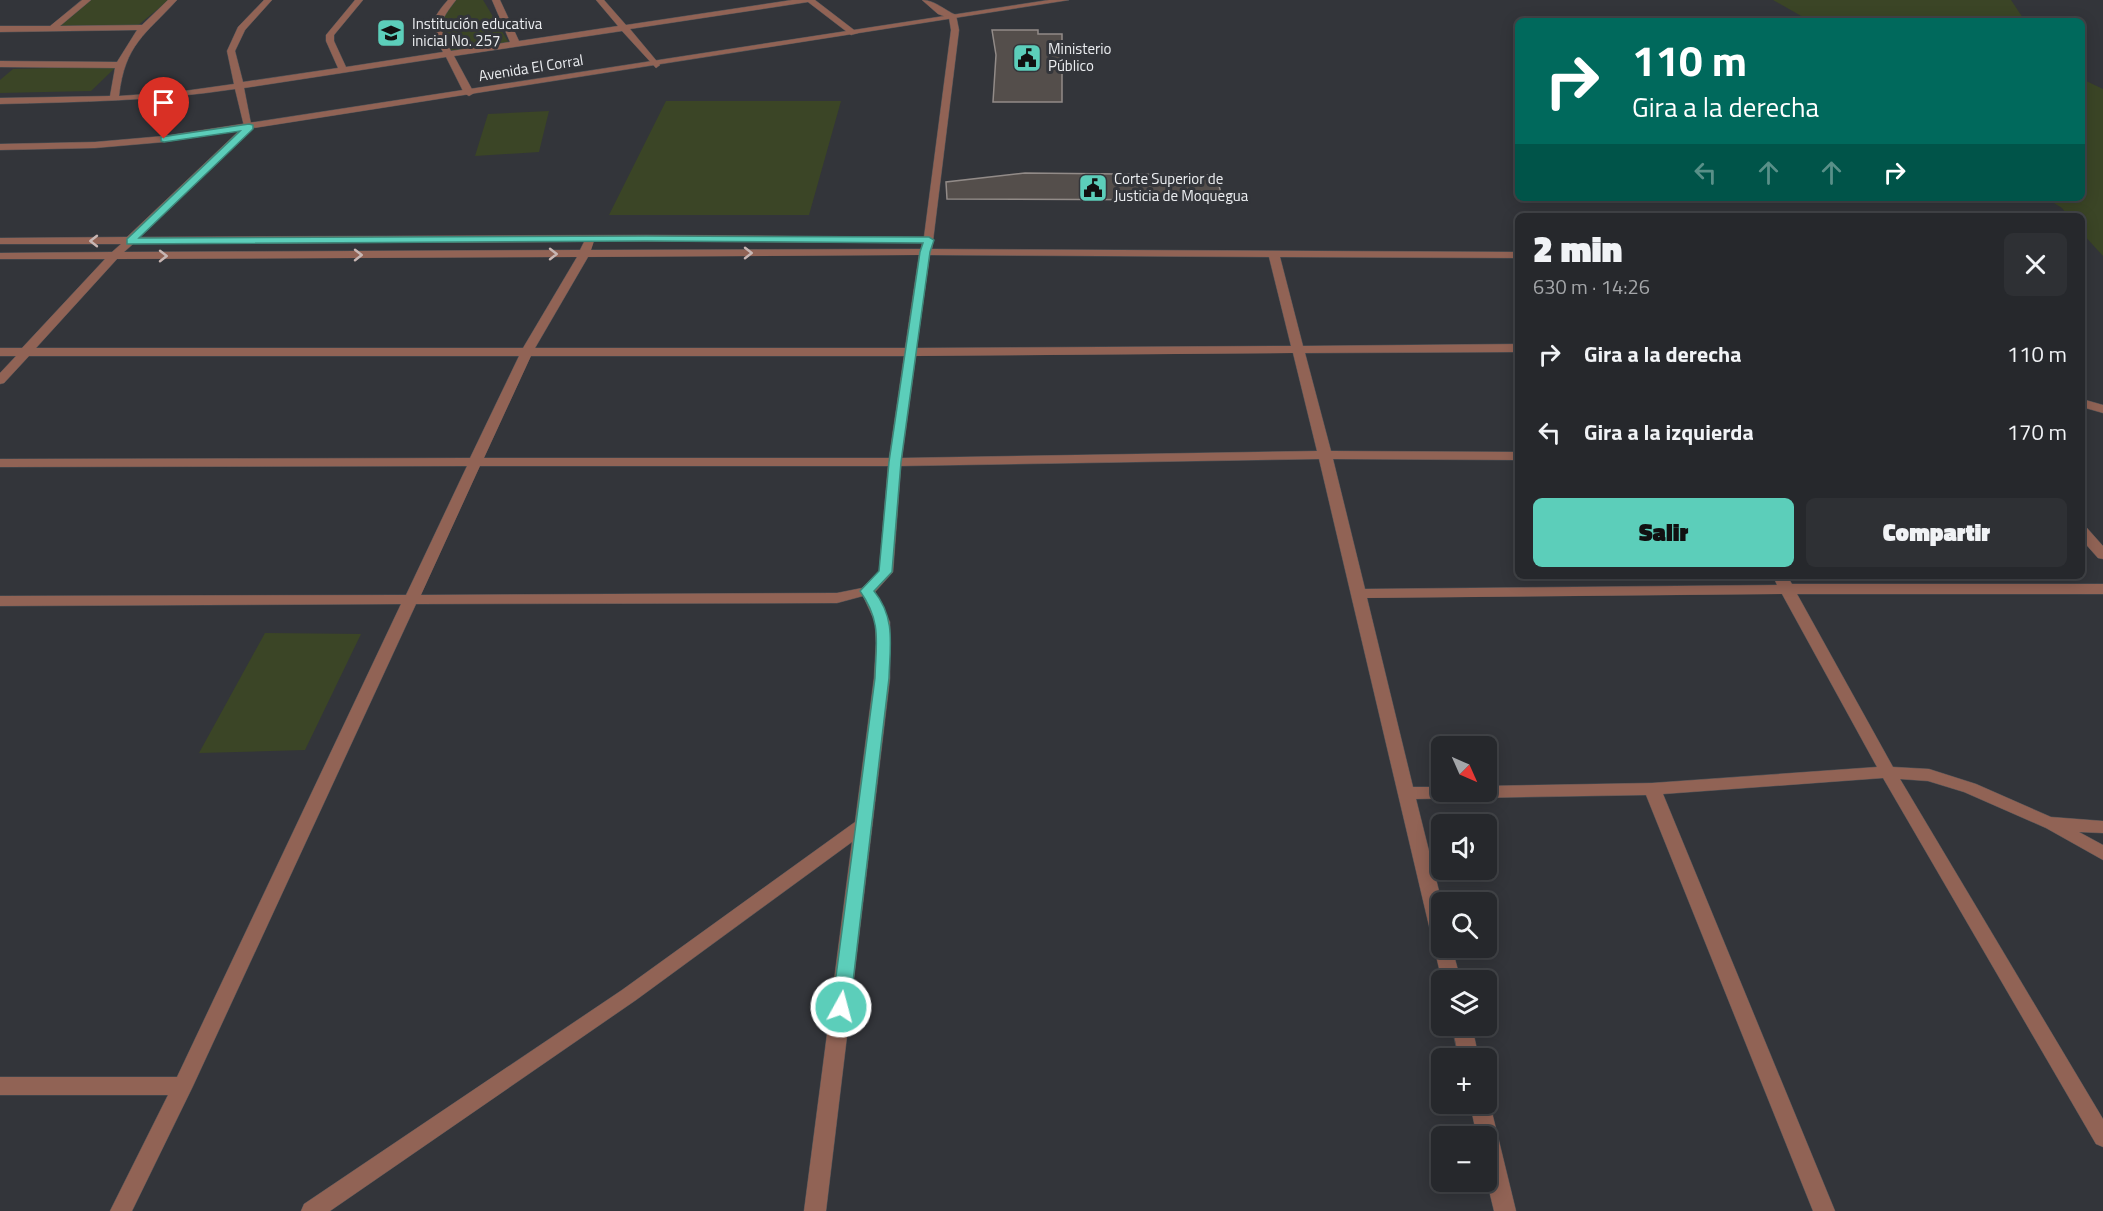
<!DOCTYPE html>
<html lang="es">
<head>
<meta charset="utf-8">
<style>
	:root { --surface:#26282c; --page:#2e3034; --text:#f1f3f6; --muted:#a4a6a9; --line:#424448; --accent:#5cceba }
	body { margin:0; font-family:"Titillium Web",sans-serif; background:var(--page); color:var(--text); height:100vh; display:flex; flex-direction:column; font-size:22px; white-space:nowrap }
	* { box-sizing:border-box; margin:0 }
	p { font-size:20px; color:var(--muted) }
	.icon { flex:none; width:33px; height:33px; fill:none; stroke:currentColor; stroke-width:2; stroke-linecap:round; stroke-linejoin:round }
	.map { position:relative; flex:1; overflow:hidden }
	.details { position:absolute; left:1515px; top:213px; width:570px; height:366px; display:flex; flex-direction:column; background:var(--surface); border-radius:9px; box-shadow:0 3px 15px #0003,0 0 0 2px var(--line) }
	.details>* { flex:none }
	.top-card { position:absolute; left:1515px; top:18px; width:570px; height:183px; border-radius:9px; box-shadow:0 3px 15px #0003,0 0 0 2px var(--line); background:#00695c; color:#fff; overflow:hidden }
	.needle { width:39px; rotate:135deg }
	.fabs { position:absolute; left:1431px; top:736px; display:grid; gap:12px }
	.fabs a { display:grid; place-items:center; width:66px; height:66px; border-radius:9px; background:var(--surface); box-shadow:0 3px 15px #0003,0 0 0 2px var(--line); font-size:30px }
	.pin { position:absolute; display:grid; place-items:center; width:51px; height:51px; color:#fff; margin:-62px -26px; border-radius:50% 50% 50% 0; rotate:-45deg; box-shadow:0 0 6px #0007 }
	.pin .icon { rotate:45deg }
	.me { position:absolute; width:66px; margin:-33px; rotate:7deg; stroke-linejoin:round; filter:drop-shadow(0 0 4px #0008) }
	.turn { display:flex; align-items:center; gap:21px; height:126px; padding:0 18px; font-size:27px }
	.turn .icon { width:78px; height:78px; stroke-width:2.5 }
	.turn b { display:block; font-size:42px; line-height:51px }
	.lanes { display:flex; align-items:center; height:57px; padding:0 18px; background:#0003; justify-content:center; gap:30px; direction:ltr }
	.lanes .off { opacity:.35 }
	.round { display:grid; place-items:center; flex:none; width:63px; height:63px; border-radius:9px; background:var(--page) }
	.summary { display:flex; align-items:center; justify-content:space-between; height:102px; padding:0 18px }
	h1 { font-size:36px; font-weight:800; line-height:45px }
	.action { display:flex; gap:12px; margin-top:auto; padding:12px 18px }
	.action a { flex:1; height:69px; border-radius:9px; background:var(--accent); color:#111; font-size:24px; font-weight:800; line-height:69px; text-align:center }
	.action a+a { background:var(--page); color:var(--text) }
	ul { padding:0; list-style:none }
	li { display:flex; align-items:center; gap:18px; height:78px; padding:0 18px }
	li div { flex:1 }
	li b { display:block; font-size:22px }
	li em { font-style:normal }
	.map>svg:first-child { display:block }
	.green { fill:#3b4526 }
	.building { fill:#544e4b; stroke:#928b88; stroke-width:1.5 }
	.lines { fill:none; stroke-linecap:round; stroke-linejoin:round }
	.minor-casing { stroke:#515357; stroke-width:1 }
	.tertiary-casing { stroke:#515357; stroke-width:1 }
	.minor { fill:#916355; fill-rule:evenodd }
	.tertiary { fill:#916355; fill-rule:evenodd }
	.oneway { stroke:#c8b6b3 }
	.route { fill:#5cceba; stroke:#3c8679; stroke-width:1.5 }
	.labels { text-anchor:middle; stroke-width:6; stroke-linejoin:round; paint-order:stroke }
	.far-poi-label { font-size:15px; fill:#eceef1; stroke:#33353a; text-anchor:start }
	.far-street-label { font-size:15px; fill:#eceef1; stroke:#33353a }
</style>
</head>
<body>
<div class="map">
<svg width="2103" height="1211" viewBox="0 0 2103 1211">
	<rect width="100%" height="100%" fill="#33353a"/>
	<path class="green" d="M91 0H169L137 26 58 27Z
		M456 0H483L509 43 452 52C439 25 436 23 456 0Z
		M1773 0H2011L2025 21H1810Z
		M117 66 91 91 0 93V80L13 69Z
		M2082 79 2103 89V256L2082 233V216H2068L2062 208 2046 198H2082Z
		M666 101H841L809 215H609Z
		M549 111 539 152 475 156 488 114Z
		M265 633 361 634 305 750 199 753Z"/>
	<path class="building" d="M992 30H1038V34H1062V102H993L996 55Z
		M1025 173 1216 175 1223 200 947 199 946 182Z"/>
	<g class="lines">
		<g class="minor-casing">
			<path id="minor" d="M82 0H91L60 26 142 25 168 0H177C145 35 125 44 119 96L177 92 234 84 227 51 238 27 264 0H272L245 30 235 51 243 82 338 68 326 41V35L355 0H363L334 35V41L346 67 443 52C430 28 429 21 448 0H456C439 22 437 26 451 51L510 42 492 0H500L519 41 618 26 596 0H604L626 25 792 0H815L858 33 851 35 808 2 630 29 660 65 656 68 622 31 454 56 474 93 469 96 464 93 446 57 244 88 252 129 140 237 646 235 924 237 951 30 949 18 938 14 922 0C935 0 944 10 956 15L959 30 932 249 1518 252V258L1280 257 1303 346 1518 344V352L1305 353 1331 451 1518 452V460L1333 459 1365 589 1777 585 1773 576H1787L1792 584H2103V594H1797L1893 767 1929 769 1976 784 2051 817 2103 821V833L2079 832 2103 845V860L2046 828 1964 792 1928 781 1900 779 2103 1119V1147L2096 1144 1883 778 1663 794 1835 1211H1813L1646 795 1416 799 1442 903V948H1452L1461 981H1442L1319 459 901 466 893 572 875 592 890 622V678L826 1211H804L852 842 636 1000 330 1211H301L304 1204 622 990 855 822 874 678 876 643 875 622 863 596 837 603 416 604 193 1086 132 1211H110L168 1095H0V1077H177L401 604 0 606V596L406 595 467 466 0 467V459L470 458 519 356H29L4 383 0 384V373L16 356H0V348H22L105 259H0V253L112 252 121 244H0V238L127 237 244 126 235 89C157 101 79 102 0 104V98L110 96 115 68 0 67V61L117 62 137 30 0 32V26H50ZM594 241 922 243 921 249 591 250ZM584 242 580 250 124 252 133 244ZM919 255 905 348H535L588 257ZM930 255 1269 257 1291 346 917 348ZM577 257 523 348H36L117 259ZM1293 353 1317 451 902 458 916 356ZM531 356H904L889 458H484ZM480 466H888L879 571 862 588 837 593 421 595ZM1782 594 1877 767 1652 783 1486 786V792H1442V787H1413L1367 598Z
				M2082 399 2103 405V413L2082 407Z
				M2082 527 2087 528 2103 546V559L2098 558 2082 540Z
				M1452 1026H1472L1479 1059H1459Z
				M1486 1098 1490 1104 1516 1211H1494L1486 1178V1137H1477L1470 1104H1486Z"/>
		</g>
		<g class="tertiary-casing">
			<path id="tertiary" d="M1049 0H1069L164 142 95 148 0 150V144L95 142 164 136Z"/>
		</g>
		<use href="#minor" class="minor"/>
		<use href="#tertiary" class="tertiary"/>
	</g>
	<defs><path id="oneway-chevron" d="M-2-3.5L2.5 0L-2 3.5" fill="none" stroke-width="1.6" stroke-linecap="round" stroke-linejoin="round" transform="scale(1.5)"/></defs>
	<g class="oneway">
		<use href="#oneway-chevron" transform="translate(94 241) rotate(-180)"/>
		<use href="#oneway-chevron" transform="translate(748 253)"/>
		<use href="#oneway-chevron" transform="translate(553 254)"/>
		<use href="#oneway-chevron" transform="translate(358 255)"/>
		<use href="#oneway-chevron" transform="translate(163 256)"/>
	</g>
	<path class="route" d="M249 124 253 125V129L139 238 646 236 929 237 934 240 930 252 901 462 892 572 874 591C896 618 890 646 889 678L850 1007 847 1012 841 1014 835 1012 832 1007 875 678C876 642 882 622 860 591L879 571 889 462 920 252 923 243 646 241 127 244V239L240 131 164 142 161 141V137Z"/>
	<defs>
		<g id="school-square" transform="scale(1.5)"><rect x="-9" y="-9" width="18" height="18" rx="4" fill="#5cceba" stroke="#33353a"/><path d="M0-5L7-2L0 1L-7-2ZM-4 1L0 2.5L4 1V4Q0 6-4 4Z" fill="#111"/></g>
		<g id="civic-square" transform="scale(1.5)"><rect x="-9" y="-9" width="18" height="18" rx="4" fill="#5cceba" stroke="#33353a"/><path d="M-.6-6.5H3V-4.5H.6V-3L4-1V1h2V6H-6V1h2V-1L-.6-3ZM-1.2 2.5V6h2.4V2.5Z" fill="#111"/></g>
	</defs>
	<g fill-rule="evenodd">
		<use href="#school-square" x="391" y="33"/>
		<use href="#civic-square" x="1027" y="58"/>
		<use href="#civic-square" x="1093" y="188"/>
	</g>
	<g class="labels">
		<g class="far-poi-label">
			<text x="412" y="29">Institución educativa<tspan x="412" dy="17">inicial No. 257</tspan></text>
			<text x="1048" y="54">Ministerio<tspan x="1048" dy="17">Público</tspan></text>
			<text x="1114" y="184">Corte Superior de<tspan x="1114" dy="17">Justicia de Moquegua</tspan></text>
		</g>
		<g class="far-street-label">
			<text transform="translate(531 68) rotate(-9)" y="5">Avenida El Corral</text>
		</g>
	</g>
</svg>
<div class="fabs">
<a><svg class="needle" viewBox="-14 -14 28 28"><path d="M0-13l5 13h-10z" fill="#e53935"/><path d="M0 13l5-13h-10z" fill="#a4a6a9"/></svg></a>
<a><svg class="icon" aria-label="sound" viewBox="0 0 24 24"><path d="M4 9h4l5-4v14l-5-4H4zM17 9q2 3 0 6"/></svg></a>
<a><svg class="icon" aria-label="search" viewBox="0 0 24 24"><circle cx="10" cy="10" r="6"/><path d="M15 15l6 6"/></svg></a>
<a><svg class="icon" aria-label="layers" viewBox="0 0 24 24"><path d="M12 4l9 5-9 5-9-5zM3 14l9 5 9-5"/></svg></a>
<a>+</a>
<a>−</a>
</div>
<div class="pin" style="left:164px;top:139px;background:#d93025"><svg class="icon" aria-label="arrive" viewBox="0 0 24 24"><path d="M6 21V4h12l-3 4 3 4H6"/></svg></div>
<svg class="me" style="left:841px;top:1007px" viewBox="-20 -20 40 40"><circle r="17" fill="#5cceba" stroke="#fff" stroke-width="3"/><path d="M0-11L8 9 0 5-8 9z" fill="#fff"/></svg>
<div class="top-card">
<div class="turn"><svg class="icon" aria-label="right" viewBox="0 0 24 24"><path d="M7 20v-9h11M14 6l5 5-5 5"/></svg><div><b>110 m</b>Gira a la derecha</div></div>
<div class="lanes"><svg class="icon off" aria-label="left" viewBox="0 0 24 24"><path d="M17 20v-9H6M10 6l-5 5 5 5"/></svg><svg class="icon off" aria-label="ahead" viewBox="0 0 24 24"><path d="M12 20V5M6 11l6-6 6 6"/></svg><svg class="icon off" aria-label="ahead" viewBox="0 0 24 24"><path d="M12 20V5M6 11l6-6 6 6"/></svg><svg class="icon" aria-label="right" viewBox="0 0 24 24"><path d="M7 20v-9h11M14 6l5 5-5 5"/></svg></div>
</div>
<section class="details">
<div class="summary"><div><h1>2 min</h1><p>630 m · 14:26</p></div><a class="round"><svg class="icon" aria-label="close" viewBox="0 0 24 24"><path d="M6 6l12 12M18 6L6 18"/></svg></a></div>
<ul>
<li><svg class="icon" aria-label="right" viewBox="0 0 24 24"><path d="M7 20v-9h11M14 6l5 5-5 5"/></svg><div><b>Gira a la derecha</b></div><em>110 m</em></li>
<li><svg class="icon" aria-label="left" viewBox="0 0 24 24"><path d="M17 20v-9H6M10 6l-5 5 5 5"/></svg><div><b>Gira a la izquierda</b></div><em>170 m</em></li>
</ul>
<div class="action"><a>Salir</a><a>Compartir</a></div>
</section>
</div>
</body>
</html>
